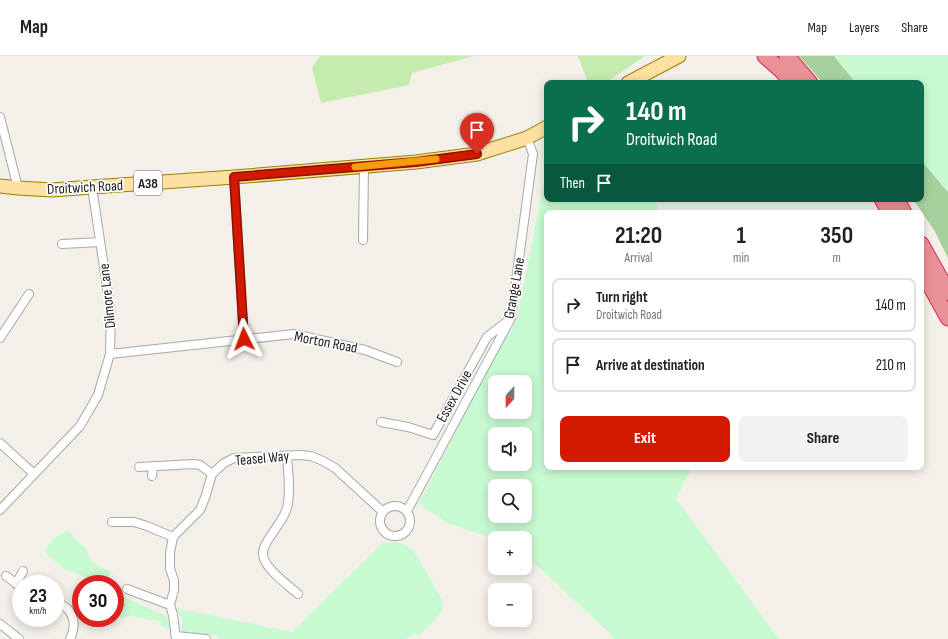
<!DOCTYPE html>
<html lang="en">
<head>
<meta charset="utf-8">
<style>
	:root { --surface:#fff; --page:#f2f2f2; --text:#202124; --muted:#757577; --line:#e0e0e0; --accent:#d31a00 }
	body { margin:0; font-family:"Sofia Sans Condensed",sans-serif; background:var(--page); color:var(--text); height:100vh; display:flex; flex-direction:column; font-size:15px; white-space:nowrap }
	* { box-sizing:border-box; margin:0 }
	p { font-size:13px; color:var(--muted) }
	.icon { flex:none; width:22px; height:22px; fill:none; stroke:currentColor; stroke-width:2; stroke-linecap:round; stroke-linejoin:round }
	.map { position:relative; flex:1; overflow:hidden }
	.details { position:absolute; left:544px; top:154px; width:380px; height:260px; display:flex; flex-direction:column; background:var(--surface); border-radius:8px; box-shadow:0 2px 10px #0003 }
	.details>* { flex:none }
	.hud { position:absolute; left:544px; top:24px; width:380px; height:122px; border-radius:8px; box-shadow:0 2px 10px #0003; background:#0b6e4f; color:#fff; overflow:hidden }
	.needle { width:26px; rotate:201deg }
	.buttons { position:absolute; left:488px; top:319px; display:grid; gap:8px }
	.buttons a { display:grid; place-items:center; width:44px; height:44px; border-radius:8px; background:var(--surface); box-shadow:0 2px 10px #0003; font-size:20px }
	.speed { position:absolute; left:12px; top:519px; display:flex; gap:8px; font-size:20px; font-weight:700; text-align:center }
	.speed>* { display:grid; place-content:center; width:52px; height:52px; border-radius:50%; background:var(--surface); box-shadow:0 2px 10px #0003; line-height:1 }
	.speed small { font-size:10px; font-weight:400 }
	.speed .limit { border:6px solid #d22; background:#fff; color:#111 }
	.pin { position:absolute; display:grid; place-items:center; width:34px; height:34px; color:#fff; margin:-41px -17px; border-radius:50% 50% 50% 0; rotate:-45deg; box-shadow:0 0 4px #0007 }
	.pin .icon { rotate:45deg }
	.me { position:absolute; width:44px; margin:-22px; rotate:357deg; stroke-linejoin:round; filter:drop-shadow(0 0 3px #0008) }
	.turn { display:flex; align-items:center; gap:14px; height:84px; padding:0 16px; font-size:18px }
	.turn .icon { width:52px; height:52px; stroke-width:2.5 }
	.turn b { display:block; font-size:28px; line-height:34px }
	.then { display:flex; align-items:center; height:38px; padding:0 16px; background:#0003; gap:8px; font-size:15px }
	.eta { display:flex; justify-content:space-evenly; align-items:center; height:68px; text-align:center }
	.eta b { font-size:24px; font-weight:700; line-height:28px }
	.button { display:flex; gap:8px; margin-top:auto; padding:8px 16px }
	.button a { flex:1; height:46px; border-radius:8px; background:var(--accent); color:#fff; font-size:16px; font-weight:700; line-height:46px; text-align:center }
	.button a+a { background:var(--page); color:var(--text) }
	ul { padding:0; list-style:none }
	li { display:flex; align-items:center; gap:12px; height:54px; margin:0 8px 6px; padding:0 8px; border:2px solid var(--line); border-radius:8px }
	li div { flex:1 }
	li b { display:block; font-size:15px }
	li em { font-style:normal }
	header { display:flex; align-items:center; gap:24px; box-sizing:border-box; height:56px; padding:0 20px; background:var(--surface); border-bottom:1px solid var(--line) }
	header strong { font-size:19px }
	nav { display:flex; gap:22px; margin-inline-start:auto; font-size:14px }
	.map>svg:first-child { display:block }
	.grass { fill:#c5ebaf }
	.forest { fill:#a6d19d }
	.park { fill:#c7fad1; fill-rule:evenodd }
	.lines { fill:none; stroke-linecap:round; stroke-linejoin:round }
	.street-casing { stroke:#a8a8a8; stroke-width:10 }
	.primary-casing { stroke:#9f7e00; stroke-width:15 }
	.highway-casing { stroke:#dc2850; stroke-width:17 }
	.street { stroke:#fff; stroke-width:8 }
	.primary { stroke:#fce1a3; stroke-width:13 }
	.highway { stroke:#e89196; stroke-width:15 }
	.route-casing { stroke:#891100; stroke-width:10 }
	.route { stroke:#d31a00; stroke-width:7 }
	.slow { stroke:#f59e0b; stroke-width:7 }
	.labels { text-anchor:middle; stroke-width:3.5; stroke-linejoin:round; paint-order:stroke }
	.shield { fill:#fff; stroke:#646464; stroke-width:1 }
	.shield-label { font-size:14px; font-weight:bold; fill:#212121 }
	.street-label { font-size:15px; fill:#212121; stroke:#fff }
</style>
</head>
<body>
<header>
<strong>Map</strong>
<nav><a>Map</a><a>Layers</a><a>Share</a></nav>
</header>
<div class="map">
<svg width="948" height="583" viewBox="0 0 948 583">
	<rect width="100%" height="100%" fill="#f2f0e8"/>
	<path class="grass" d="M320 0H474L412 17 409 29 321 47 312 12Z
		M578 0H645L605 27H588Z"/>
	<path class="forest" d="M799 0H834L856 27H823Z
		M921 104 948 136V202L934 174 913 143H921Z"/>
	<path class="park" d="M834 0H948V136L921 104V27H856Z
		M547 112V143H656L658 157H547V411H692L676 443 779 583H612L613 580 533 506 525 501V482H495V485L485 480 448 467 419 448 474 340 517 263ZM495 326H525V356H495ZM495 378H525V408H495ZM495 430H525V460H495Z
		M68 474 79 487 86 492C90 510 98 508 111 516L104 525V528H96L97 526 76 517 65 514 44 495 53 483Z
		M383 486 402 487 413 494 443 545C443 561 429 570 418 580L415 577 406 583H220L216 579 182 576V563L175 552 292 576Z
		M115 537 149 553 167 560 170 574 162 570 159 565 130 560 101 566 83 565 82 562H115Z"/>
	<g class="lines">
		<g class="street-casing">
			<path id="street" d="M0 61 18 132
				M234 121 244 283
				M363 184 364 110
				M62 188 100 186
				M0 282 29 238
				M110 298 294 278 365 294 397 306
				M381 366 408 371 433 379 487 281 509 264
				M0 387 34 418
				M287 400C288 416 291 436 287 452 284 462 277 470 272 478 268 484 263 490 263 497 262 511 288 529 298 538
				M139 411 194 408 200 409 212 418
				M152 420 153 410
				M380 465a15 15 0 1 1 30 0a15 15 0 1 1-30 0Z
				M0 454 80 370 98 339 110 298 111 258 92 131
				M407 455 511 262 533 98 527 82
				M112 466H134L147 470 173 481
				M6 520 21 531
				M16 528 23 515
				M127 533 170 549
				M55 546C73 551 78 567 70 583
				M0 568 19 583
				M176 580 206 583
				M176 583 173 559 170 549 174 534V525L170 512V497L173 481 200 454 205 442 212 418 224 407 234 402 300 399 311 400 323 405 335 412 382 455"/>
		</g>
		<g class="primary-casing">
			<path id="primary" d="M628 27 679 0
				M0 130 18 132 52 134 92 131 234 121 416 106 477 98 527 82 547 71"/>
		</g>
		<g class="highway-casing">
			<path id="highway" d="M765 0 781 14 792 27
				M787 0 810 27
				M882 143 890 157
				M896 143 904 157
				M921 188 948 236
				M921 213 948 262"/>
		</g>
		<use href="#street" class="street"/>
		<use href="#primary" class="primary"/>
		<use href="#highway" class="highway"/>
	</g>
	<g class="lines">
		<g class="route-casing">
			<path id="route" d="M244 283 234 121 416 106 477 98"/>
		</g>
		<use href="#route" class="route"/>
		<path class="slow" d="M355 111 436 103"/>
	</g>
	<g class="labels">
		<rect class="shield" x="134" y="115" width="28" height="24" rx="3"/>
		<g class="shield-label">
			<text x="148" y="132">A38</text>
		</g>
		<g class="street-label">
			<text transform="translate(85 131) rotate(-3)" y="5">Droitwich Road</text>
			<text transform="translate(514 232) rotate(-80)" y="5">Grange Lane</text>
			<text transform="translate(107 240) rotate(-96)" y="5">Dilmore Lane</text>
			<text transform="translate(326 286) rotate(11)" y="5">Morton Road</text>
			<text transform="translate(454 340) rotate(-61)" y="5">Essex Drive</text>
			<text transform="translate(262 402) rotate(-5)" y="5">Teasel Way</text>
		</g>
	</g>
</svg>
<div class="buttons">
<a><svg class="needle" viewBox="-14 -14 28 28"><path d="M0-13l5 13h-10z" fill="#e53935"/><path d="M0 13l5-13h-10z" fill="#757577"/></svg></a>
<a><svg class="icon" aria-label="sound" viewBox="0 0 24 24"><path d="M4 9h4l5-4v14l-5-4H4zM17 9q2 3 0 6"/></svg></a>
<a><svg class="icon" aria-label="search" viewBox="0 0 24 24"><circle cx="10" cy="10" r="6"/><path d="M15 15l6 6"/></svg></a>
<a>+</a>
<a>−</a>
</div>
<div class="speed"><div>23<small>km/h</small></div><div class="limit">30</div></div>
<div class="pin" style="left:477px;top:98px;background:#d93025"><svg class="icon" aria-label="arrive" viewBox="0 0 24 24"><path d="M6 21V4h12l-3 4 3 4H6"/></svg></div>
<svg class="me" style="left:244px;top:283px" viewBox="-20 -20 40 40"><path d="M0-17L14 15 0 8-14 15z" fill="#d31a00" stroke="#fff" stroke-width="4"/></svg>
<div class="hud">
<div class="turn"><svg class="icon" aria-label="right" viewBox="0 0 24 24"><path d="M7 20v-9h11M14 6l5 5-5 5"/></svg><div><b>140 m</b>Droitwich Road</div></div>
<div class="then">Then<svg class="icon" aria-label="arrive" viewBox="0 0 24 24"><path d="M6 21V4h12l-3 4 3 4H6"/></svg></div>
</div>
<section class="details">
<div class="eta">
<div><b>21:20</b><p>Arrival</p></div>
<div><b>1</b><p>min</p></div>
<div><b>350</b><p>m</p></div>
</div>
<ul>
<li><svg class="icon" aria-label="right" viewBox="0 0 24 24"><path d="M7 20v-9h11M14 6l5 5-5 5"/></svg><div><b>Turn right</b><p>Droitwich Road</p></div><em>140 m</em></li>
<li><svg class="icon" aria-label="arrive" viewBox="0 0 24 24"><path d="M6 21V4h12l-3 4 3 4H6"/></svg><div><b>Arrive at destination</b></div><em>210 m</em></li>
</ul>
<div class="button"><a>Exit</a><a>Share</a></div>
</section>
</div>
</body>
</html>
